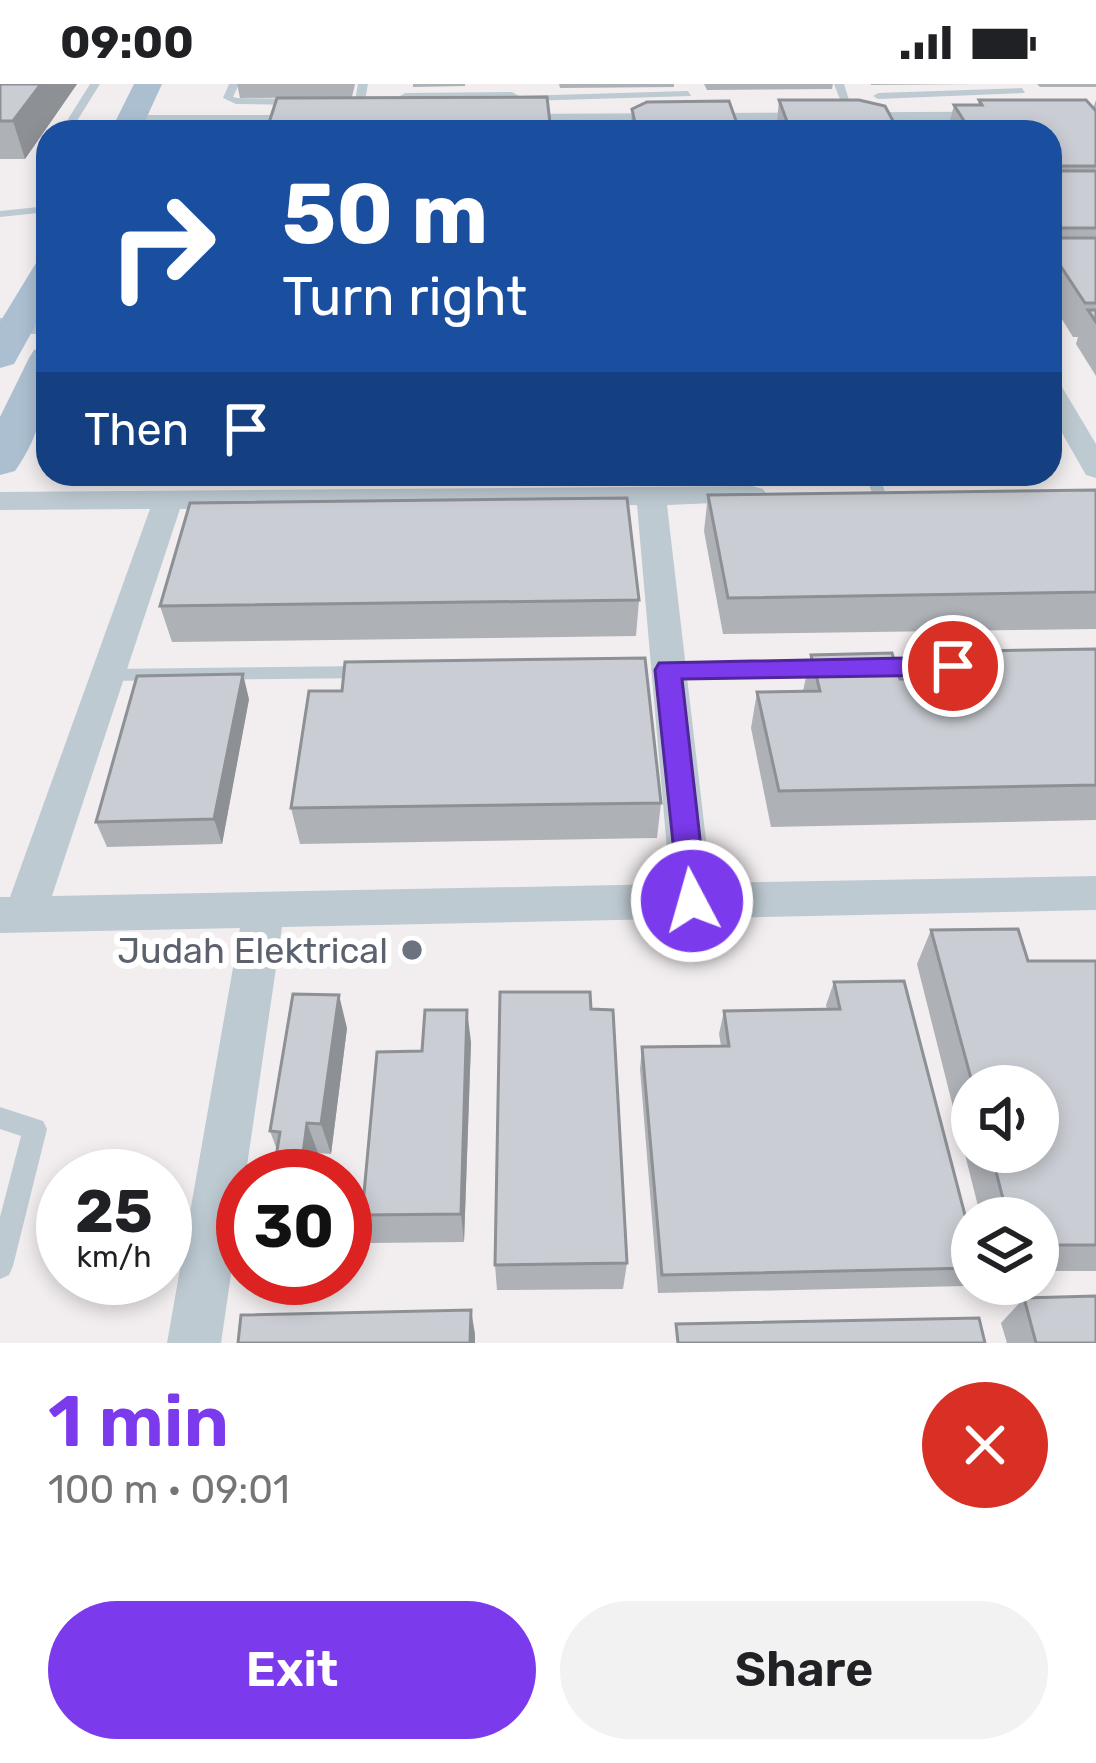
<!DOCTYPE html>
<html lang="en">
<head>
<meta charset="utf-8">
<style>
	:root { --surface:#fff; --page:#f2f2f2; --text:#202124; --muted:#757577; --accent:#7c3aed }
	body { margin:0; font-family:Rubik,sans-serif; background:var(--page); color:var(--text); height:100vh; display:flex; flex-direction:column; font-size:45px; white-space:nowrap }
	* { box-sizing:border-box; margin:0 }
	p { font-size:39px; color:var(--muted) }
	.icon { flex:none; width:66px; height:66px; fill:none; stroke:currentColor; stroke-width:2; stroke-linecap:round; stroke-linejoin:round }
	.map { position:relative; height:1259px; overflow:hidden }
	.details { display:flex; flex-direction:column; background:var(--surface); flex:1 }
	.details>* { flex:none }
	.hud { position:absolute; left:36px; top:36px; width:1026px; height:366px; border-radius:36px; box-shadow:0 6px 18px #0003; background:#1a4fa0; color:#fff; overflow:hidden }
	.controls { position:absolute; left:951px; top:981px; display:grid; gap:24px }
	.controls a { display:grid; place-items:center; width:108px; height:108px; border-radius:50%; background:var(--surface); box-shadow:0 6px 18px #0003; font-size:60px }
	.speed { position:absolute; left:36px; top:1065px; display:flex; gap:24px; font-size:60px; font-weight:700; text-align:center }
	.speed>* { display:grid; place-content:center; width:156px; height:156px; border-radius:50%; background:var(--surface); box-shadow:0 6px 18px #0003; line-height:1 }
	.speed small { font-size:30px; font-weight:400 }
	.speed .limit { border:18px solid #d22; background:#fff; color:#111 }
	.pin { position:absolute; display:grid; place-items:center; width:102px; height:102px; color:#fff; margin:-51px; border:6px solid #fff; border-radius:50%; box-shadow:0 3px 12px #0007 }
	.me { position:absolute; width:132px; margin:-66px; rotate:354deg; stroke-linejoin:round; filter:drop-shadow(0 0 9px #0008) }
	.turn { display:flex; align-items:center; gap:42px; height:252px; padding:0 48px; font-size:54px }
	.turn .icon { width:156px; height:156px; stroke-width:2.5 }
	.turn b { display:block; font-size:84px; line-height:102px }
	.then { display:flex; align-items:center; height:114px; padding:0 48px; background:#0003; gap:24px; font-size:45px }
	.round { display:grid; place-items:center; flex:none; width:126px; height:126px; border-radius:63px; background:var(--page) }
	.summary { display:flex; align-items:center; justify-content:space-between; height:204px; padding:0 48px }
	h1 { font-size:72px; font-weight:600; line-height:90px; color:var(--accent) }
	.cta { display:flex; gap:24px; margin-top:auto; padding:24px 48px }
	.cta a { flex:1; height:138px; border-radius:72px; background:var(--accent); color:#fff; font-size:48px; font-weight:600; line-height:138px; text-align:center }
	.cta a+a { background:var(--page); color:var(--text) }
	.status { display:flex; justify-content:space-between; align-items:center; height:84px; padding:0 60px; background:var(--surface); direction:ltr }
	.status svg { height:33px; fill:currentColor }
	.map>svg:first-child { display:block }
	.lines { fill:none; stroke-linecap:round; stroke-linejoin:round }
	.stream { stroke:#81dff5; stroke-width:9 }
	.service { fill:#becad2; fill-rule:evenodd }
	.minor { fill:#becad2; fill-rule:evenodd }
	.tertiary { fill:#becad2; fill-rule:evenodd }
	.primary { fill:#abbfd1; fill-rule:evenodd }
	.wall { fill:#aeb1b6; fill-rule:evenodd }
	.shaded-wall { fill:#8d9094 }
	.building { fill:#caced4; stroke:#8d9094; stroke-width:3 }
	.route { fill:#7c3aed; stroke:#51269a; stroke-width:3 }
	.worship-dot { fill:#6b7280; stroke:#fff; stroke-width:4.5 }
	.labels { text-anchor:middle; stroke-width:12; stroke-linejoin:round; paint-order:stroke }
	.worship-label { font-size:36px; fill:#5b616d; stroke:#fff; text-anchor:end }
</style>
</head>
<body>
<div class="status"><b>09:00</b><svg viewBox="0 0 49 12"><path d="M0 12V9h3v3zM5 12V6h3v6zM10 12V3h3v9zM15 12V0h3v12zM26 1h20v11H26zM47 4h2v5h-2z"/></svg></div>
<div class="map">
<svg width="1096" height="1259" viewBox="0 0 1096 1259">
	<rect width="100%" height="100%" fill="#f2eeef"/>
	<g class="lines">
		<path class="stream" d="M166 391 250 390"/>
		<path class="service" d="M90 0H100L70 48H60Z
			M229 0H239L233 13 237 14 299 15 304 18 299 21 236 20 223 14Z
			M358 0H368L362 33 357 36 352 33Z
			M834 0H844L856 38 848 36Z
			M1022 4 1025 9 878 15 873 12 878 9Z
			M688 7 691 12 526 17 531 21 526 24 510 14 405 15 400 12 405 9 512 8 519 12Z
			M48 72V83L39 85 43 75Z
			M48 122V128L0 133V127Z
			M865 390H879L886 411 884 414H874Z
			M989 576 998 582 989 588 873 589 864 583 873 577Z
			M827 578 836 584 827 590 663 592 654 586 663 580Z
			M365 582 374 588 365 594 108 597 99 591 108 585Z
			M0 1023 43 1037 47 1045 13 1182 9 1191 0 1195V1133L21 1052 0 1045Z"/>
		<path class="minor" d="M0 234H48V250H0Z
			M1050 296 1059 298 1096 360V394L1086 391 1050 328Z
			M752 402 763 405 767 411 763 417 667 421 711 799 1096 792V826L282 843 221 1259H167L240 844 0 849V813H10L150 425 0 426V408ZM637 421 670 800 52 812 180 425Z"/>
		<path class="tertiary" d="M1096 27V41L491 44 480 37 491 30Z
			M131 31H327L338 38 327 45 123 43 120 38Z"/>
		<path class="primary" d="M134 0H162L140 48H110Z
			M48 175V219L14 280 0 284V238L36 179Z
			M48 262C48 309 43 348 15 387L0 391V333L29 274 34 266Z"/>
	</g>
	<path class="wall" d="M0 0H77L25 75H0Z
		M237 0H355L352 13 240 14Z
		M413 0H465V2L413 3Z
		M559 0H674V3L560 4Z
		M704 0H833L832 5 707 6Z
		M871 0H974L871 1Z
		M1037 0H1096V3H1040Z
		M779 16 899 48H776Z
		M979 16 1093 24 1096 16V292L1076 260 1078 253H1073L1050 216V48H947L954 21H978Z
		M632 25 740 48H631Z
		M1096 406V545L723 550 704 447 708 411Z
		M639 516 636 552 172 558 160 522Z
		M1096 565V736L771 743 751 644 757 608 803 607 811 571 900 595 965 594 975 567Z
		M249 615 222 760 107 763 96 738Z
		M661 719 657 754 300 760 291 724Z
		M931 846 1028 877H1096V1187H1038V1134H981L917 880ZM972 1002H1038V1068H972Z
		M834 898 972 1158V1193L965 1202 658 1209 640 985 642 963 721 962 719 950 724 927 827 925 826 921Z
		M591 925 627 1179 623 1205 497 1206 495 1181Z
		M347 944 331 1070 277 1066 270 1047Z
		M471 958 464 1158 371 1159 362 1131 422 967Z
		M1024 1214 1096 1259H1007L1001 1239Z"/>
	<path class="shaded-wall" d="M41 0H77L25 75 13 37Z
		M243 590 249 615 222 760 214 735Z
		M339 911 347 944 331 1070 321 1040Z
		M467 926 471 958 464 1158 461 1130Z
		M307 1039 318 1069 315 1092H300Z
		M471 1226 475 1250V1259H470Z"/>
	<path class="building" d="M0 0H41L13 37H0Z
		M547 13 551 48H266L277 14Z
		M779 16H859L885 22 899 48H791Z
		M979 16H1086L1096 27V82H1050V48H971L954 21H982Z
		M729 17 740 48H637L632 25 647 18Z
		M1050 87H1096V144H1050Z
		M1050 154H1096V219H1085L1050 166Z
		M1088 226H1096V238Z
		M1096 406V508L728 514 708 411Z
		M627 414 639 516 160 522 190 419Z
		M1096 565V701L779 707 757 608 820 607 811 571 892 569 900 595 974 594 975 567Z
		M645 574 661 719 291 724 309 607H342L345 578Z
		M243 590 214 735 96 738 137 592Z
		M1018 845 1028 877H1096V1161H1038V1134H1008L991 1068H1038V1002H973L931 846Z
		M904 897 972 1158V1184L662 1191 642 963 729 962 724 927 840 925 834 898Z
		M500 908H590L591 925 613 926 627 1179 495 1181Z
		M293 910 339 911 321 1040 307 1039 300 1092H273L280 1048 270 1047Z
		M425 926H467L461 1130 362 1131 377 968 422 967Z
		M1096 1212V1259H1036L1024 1214Z
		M471 1226 470 1259H238L241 1231Z
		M979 1234 985 1259H678L676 1240Z"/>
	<path class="route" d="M953 573 967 582 953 591 682 595 707 817 703 826 692 830 680 826 655 586 659 579Z"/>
	<circle class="worship-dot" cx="412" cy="866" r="12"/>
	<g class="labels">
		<g class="worship-label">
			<text x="388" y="879">Judah Elektrical</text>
		</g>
	</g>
</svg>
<div class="controls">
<a><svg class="icon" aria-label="sound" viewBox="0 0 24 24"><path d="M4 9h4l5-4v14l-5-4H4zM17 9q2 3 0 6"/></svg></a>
<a><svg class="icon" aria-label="layers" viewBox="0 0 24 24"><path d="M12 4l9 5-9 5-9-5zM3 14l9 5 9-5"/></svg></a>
</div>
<div class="speed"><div>25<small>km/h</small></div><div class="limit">30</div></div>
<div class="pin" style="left:953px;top:582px;background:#d93025"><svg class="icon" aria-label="arrive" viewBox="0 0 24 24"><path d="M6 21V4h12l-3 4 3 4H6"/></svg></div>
<svg class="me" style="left:692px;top:817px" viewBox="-20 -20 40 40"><circle r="17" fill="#7c3aed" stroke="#fff" stroke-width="3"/><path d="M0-11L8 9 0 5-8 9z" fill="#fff"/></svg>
<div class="hud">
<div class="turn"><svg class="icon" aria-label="right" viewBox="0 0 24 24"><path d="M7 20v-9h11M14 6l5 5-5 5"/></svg><div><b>50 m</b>Turn right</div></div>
<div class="then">Then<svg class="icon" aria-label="arrive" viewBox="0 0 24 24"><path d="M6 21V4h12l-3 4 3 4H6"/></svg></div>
</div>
</div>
<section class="details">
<div class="summary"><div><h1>1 min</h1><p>100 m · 09:01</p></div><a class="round" style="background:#d93025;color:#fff"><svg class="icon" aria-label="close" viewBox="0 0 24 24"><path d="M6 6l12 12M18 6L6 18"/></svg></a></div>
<div class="cta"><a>Exit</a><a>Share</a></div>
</section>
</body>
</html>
